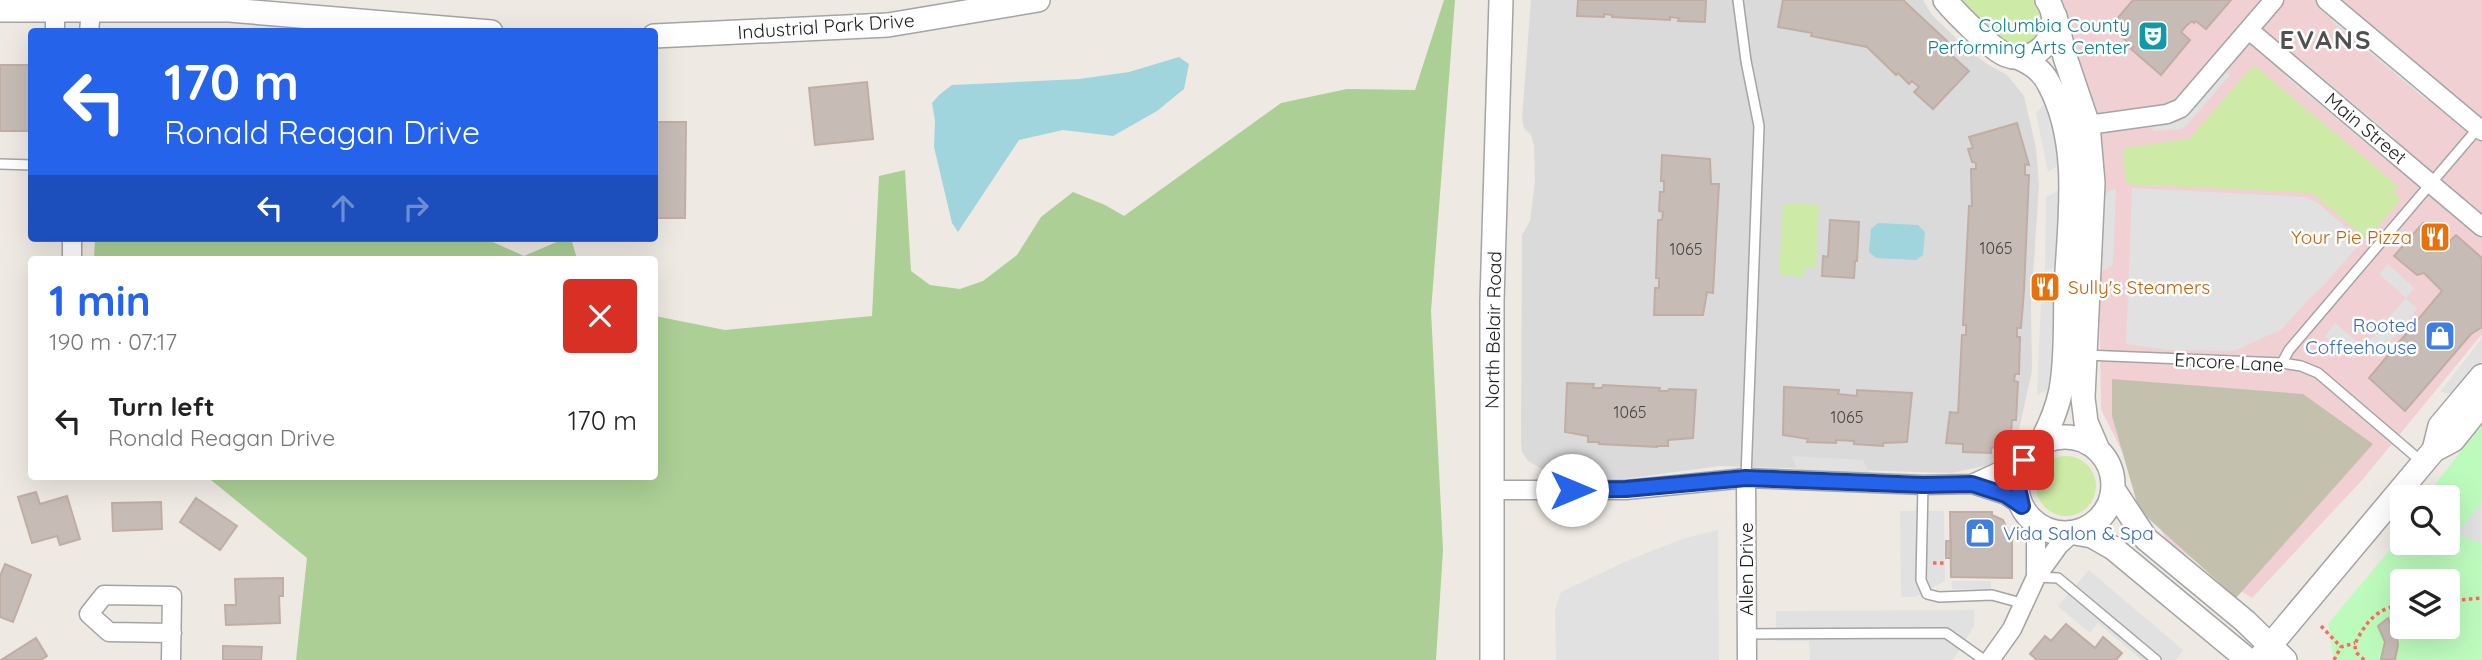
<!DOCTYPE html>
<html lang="en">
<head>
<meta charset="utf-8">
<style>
	:root { --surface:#fff; --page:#f6f6f6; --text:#222; --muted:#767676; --accent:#2563eb }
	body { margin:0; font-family:Quicksand,sans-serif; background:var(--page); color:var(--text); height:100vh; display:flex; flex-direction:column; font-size:26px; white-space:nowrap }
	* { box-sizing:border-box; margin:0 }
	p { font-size:23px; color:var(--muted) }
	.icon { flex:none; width:38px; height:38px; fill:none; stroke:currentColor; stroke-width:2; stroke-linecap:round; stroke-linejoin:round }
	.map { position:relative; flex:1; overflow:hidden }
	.sheet { position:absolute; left:28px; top:256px; width:630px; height:224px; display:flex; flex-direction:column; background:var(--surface); border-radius:7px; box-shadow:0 7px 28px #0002 }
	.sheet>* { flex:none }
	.banner { position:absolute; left:28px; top:28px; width:630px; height:214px; border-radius:7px; box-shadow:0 7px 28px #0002; background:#2563eb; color:#fff; overflow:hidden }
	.tools { position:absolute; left:2390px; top:485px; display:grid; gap:14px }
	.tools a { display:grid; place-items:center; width:70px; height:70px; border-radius:7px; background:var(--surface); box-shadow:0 7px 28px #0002; font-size:35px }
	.pin { position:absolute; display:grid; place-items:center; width:60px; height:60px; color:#fff; margin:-30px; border-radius:14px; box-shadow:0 4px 10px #0006 }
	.me { position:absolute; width:77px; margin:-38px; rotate:90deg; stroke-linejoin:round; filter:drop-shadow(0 0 5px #0008) }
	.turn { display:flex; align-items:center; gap:24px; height:147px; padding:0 21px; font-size:32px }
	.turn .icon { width:91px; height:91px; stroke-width:2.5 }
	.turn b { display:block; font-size:49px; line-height:60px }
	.lanes { display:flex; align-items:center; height:66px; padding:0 21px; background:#0003; justify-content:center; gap:35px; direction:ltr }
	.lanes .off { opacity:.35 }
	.round { display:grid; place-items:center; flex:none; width:74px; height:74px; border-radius:7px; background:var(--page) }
	.head { display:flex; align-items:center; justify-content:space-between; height:119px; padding:0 21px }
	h1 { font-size:42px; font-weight:800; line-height:52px; color:var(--accent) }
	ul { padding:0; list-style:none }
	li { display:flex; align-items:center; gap:21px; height:91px; padding:0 21px }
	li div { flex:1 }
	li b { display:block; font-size:26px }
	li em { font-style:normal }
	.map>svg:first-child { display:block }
	.residential { fill:#dbdada }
	.commercial { fill:#f0d0d2 }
	.construction { fill:#c3c1ad }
	.grass { fill:#cdeba6 }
	.forest { fill:#abcf95 }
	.park { fill:#bdfbbd; fill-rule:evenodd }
	.parking { fill:#e1e1e1 }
	.water { fill:#a1d5de }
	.building { fill:#c6bbb5; stroke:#c0aea4; stroke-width:2 }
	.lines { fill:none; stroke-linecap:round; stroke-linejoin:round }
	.service-casing { stroke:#a4a4a4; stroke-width:12 }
	.minor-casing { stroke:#a4a4a4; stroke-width:21 }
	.tertiary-casing { stroke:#a4a4a4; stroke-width:26 }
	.path { stroke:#fe6764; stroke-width:3.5; stroke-dasharray:3.5 3.5; stroke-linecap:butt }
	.service { stroke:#fff; stroke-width:9 }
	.minor { stroke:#fff; stroke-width:18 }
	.tertiary { stroke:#fff; stroke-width:23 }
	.route-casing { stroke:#184099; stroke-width:18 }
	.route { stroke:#2563eb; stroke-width:12 }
	.labels { text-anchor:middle; stroke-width:5; stroke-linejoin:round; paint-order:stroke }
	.number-label { font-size:16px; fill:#474443 }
	.culture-label { font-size:19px; fill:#0d838f; stroke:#fff; text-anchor:end }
	.street-label { font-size:19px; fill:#1d1d1d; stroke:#fff }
	.food-label { font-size:19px; fill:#c56008; stroke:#fff; text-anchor:end }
	.shop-label { font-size:19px; fill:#366cbe; stroke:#fff; text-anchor:end }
	.district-label { font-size:26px; font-weight:bold; letter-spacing:2px; fill:#505050; stroke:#fff }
</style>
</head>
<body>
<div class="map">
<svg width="2482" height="660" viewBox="0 0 2482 660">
	<rect width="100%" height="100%" fill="#eee9e2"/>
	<path class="residential" d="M1531 0H1923L1932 15 1967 49 1987 64 2007 75 2024 96 2036 148 2039 185 2031 306 2032 371 2018 434 2006 457 1985 466 1951 473 1720 466 1623 479 1556 477 1528 461 1522 452 1521 441 1522 235 1530 221 1535 181 1534 146 1531 135 1524 128 1522 119Z"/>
	<path class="commercial" d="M2061 0H2482V334L2363 479 2252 598 2167 542 2101 409 2097 136 2064 4Z"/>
	<path class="construction" d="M2112 379 2303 394 2373 444 2236 598 2139 510 2112 416Z"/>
	<path class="grass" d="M1959 0H2037L2045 31C2031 44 2022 51 2005 42Z
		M2254 65 2398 186 2394 192 2401 199 2367 239 2312 193 2126 184 2123 148 2189 139Z
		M1783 203 1819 205 1816 267H1805L1804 277 1779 275Z
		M2036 486a30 30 0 1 1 60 0a30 30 0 1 1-60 0Z"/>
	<path class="forest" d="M1444 0H1455L1431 311 1443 550 1436 660H296L307 558 206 476H654L655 316 725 330 872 316 879 176 905 170 911 271 930 285 960 289 983 281 1017 255 1041 217 1073 192 1105 205 1124 216 1281 103 1347 89 1415 90Z
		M95 238H484L524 256 566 238H571L577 259H94Z"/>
	<path class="park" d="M2482 425V660H2334L2328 624 2403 534V542H2448V497H2428L2436 483ZM2403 581H2448V626H2403Z"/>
	<path class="parking" d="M2336 16 2431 95 2426 100 2332 21Z
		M2300 59 2395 138 2391 143 2296 65Z
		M2225 71 2230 75 2186 126 2181 129 2153 131 2152 125 2179 122 2191 111Z
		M2290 71 2384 150 2380 155 2285 76Z
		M2047 101 2060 164 2048 172 2036 113Z
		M2116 188 2113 265 2099 273 2102 195Z
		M2132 188 2305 197 2318 203 2362 241 2323 286 2307 301 2282 329 2234 351 2167 350 2126 344Z
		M2061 189 2058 265 2045 272 2046 197Z
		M2388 264 2414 288 2406 298 2417 309 2378 357 2364 347 2354 359 2325 336 2335 323 2364 347 2406 298 2379 274Z
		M2056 295 2052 388 2037 395 2041 304Z
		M2482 338V361L2455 394 2440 392Z
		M1791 456 1863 460 1870 473 1798 470Z
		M2482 502V543L2456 534Z
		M1900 511H1944L1945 581 1915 597H1901Z
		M1718 530 1719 660H1556L1555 609 1561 592 1629 560 1682 539Z
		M2089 570 2183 650 2176 660H2142L2098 623 2090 633 2058 606Z
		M1952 581H1991V589H1952Z
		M1974 610V626L1953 660H1810L1809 641H1776V611Z"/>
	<path class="water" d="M1179 57 1189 64 1184 89 1157 111 1113 136 1063 130 1019 140 958 232 952 223 934 147 935 121 932 103 940 94 952 85 1079 79 1129 72Z
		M1878 223 1918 225 1925 232 1923 255 1916 260 1876 258 1869 252 1871 229Z"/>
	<path class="building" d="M1578 0H1706L1705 22 1678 21 1679 18 1670 17V20L1612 17V15L1604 14V17L1577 16Z
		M1783 0H1903L1947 41 1945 42 1953 49 1949 53 1969 71 1933 109 1914 92 1919 87 1912 81 1909 84 1898 73 1896 75 1867 47 1811 36 1812 33 1778 27Z
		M2133 0H2231L2206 29 2196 21 2194 23 2192 21 2186 26 2181 32 2190 40 2161 75 2131 49 2133 47 2110 27Z
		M0 65H30V131H0Z
		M867 82 873 139 815 145 809 88Z
		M654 122H686L685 218H654Z
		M2017 123 2029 165 2025 164V175H2029L2024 290 2021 328H2017V337H2020L2019 374H2015L2014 381 2018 382 2016 420H2012L2011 436 2004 446 1991 448V453L1963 452V444L1946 443 1950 412 1958 413 1962 335H1966V325H1963L1969 206H1972L1971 169H1976V163L1972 162 1968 149 1973 148 1969 137Z
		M1662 155 1710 159 1711 184H1719L1713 293 1707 292 1703 315H1654L1655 288H1659V278H1656L1658 220H1662L1663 212 1659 211 1660 192H1664V181H1661Z
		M1830 220 1859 222 1857 261H1855L1854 278 1822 276 1823 256 1828 257Z
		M2423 223H2429L2450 241 2456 235 2482 258V327L2471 334 2405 411 2369 378 2442 291 2424 273 2417 275 2394 256Z
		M1567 383 1594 384 1593 388H1602L1603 385 1660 388 1659 391H1668L1669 389 1696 390 1693 438 1668 440V446H1657V447L1599 444V442H1588V436L1565 432Z
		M1784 387 1839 390 1838 394 1857 396V390L1912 393 1907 442 1883 443V446L1854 444V441L1836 440V443L1807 442 1808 439 1783 435Z
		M36 492 40 504 67 496 80 539 60 545 57 536 32 543 18 497Z
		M196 498 237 526 220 550 180 522Z
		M161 502 162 529 113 531 112 503Z
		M1950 512H1992V515L2003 520 2008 531H2012V578L1951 577Z
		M1951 540V558H1946V541Z
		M5 564 31 575 13 622 0 617V576Z
		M283 578V596H279L280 623 226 625 225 605H236L235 579Z
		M2388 618 2397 637 2398 645 2395 660 2381 659 2385 642 2378 626Z
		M2066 624 2095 648 2103 637 2122 653 2116 660H2037L2030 654 2045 636 2051 641Z
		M36 638 47 656 41 660H1Z
		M223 646 262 647 261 660H223Z"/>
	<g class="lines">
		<g class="service-casing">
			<path id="service" d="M1738 0 1746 61 1759 126 1746 478
				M0 164 32 165
				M2085 355 2282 363 2301 366 2318 373 2422 462
				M2282 363 2289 350 2479 127
				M1923 485 1921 580 1927 594 1939 597 1992 595 2025 604
				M2037 577 2058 578 2156 660
				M1746 634 1946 633 1984 660"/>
		</g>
		<g class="minor-casing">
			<path id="minor" d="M2326 0 2482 131
				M55 10V32
				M2249 30 2482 227
				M89 32 91 10
				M2088 125 2167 114 2181 108 2274 0
				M72 238V259
				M1746 478 1747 660
				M1972 484 2024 460
				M1491 490H1626L1746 478 1923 485 1972 484 2006 495 2022 506
				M2033 521 2036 536V577
				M171 660 172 596 104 595 89 614 109 632 172 633
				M1990 660 2012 629 2036 577 2059 545 2071 534"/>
		</g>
		<g class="tertiary-casing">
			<path id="tertiary" d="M1945 0C1956 13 1991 49 2006 55 2039 68 2067 28 2047 0
				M0 10H229L491 32
				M2055 16 2065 57 2088 125 2093 183 2083 398 2086 422 2098 450
				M654 36 888 25 1038 0
				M2017 57C2031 63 2042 70 2049 84 2082 145 2069 222 2066 289 2065 322 2067 357 2061 390 2057 409 2049 428 2040 444
				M2017 485a48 48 0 1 1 96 0a48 48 0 1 1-96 0Z
				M2434 450 2440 426 2482 376
				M2113 489 2146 539 2245 621 2285 660
				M2075 533 2092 536 2113 548 2248 660
				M1492 660V301L1501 0
				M2258 660 2434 450 2453 440 2482 404"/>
		</g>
		<path class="path" d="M1933 563H1947
			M2448 601 2482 598
			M2321 626 2341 647
			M2334 660 2341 647 2355 643
			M2364 660C2362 657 2358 655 2356 652 2354 646 2356 641 2359 636 2370 617 2381 607 2403 605"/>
		<use href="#service" class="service"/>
		<use href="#minor" class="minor"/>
		<use href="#tertiary" class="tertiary"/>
	</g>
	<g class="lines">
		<g class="route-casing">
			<path id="route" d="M1572 490 1626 489 1746 478 1923 485 1972 484 2006 495 2022 506 2017 483 2024 460"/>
		</g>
		<use href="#route" class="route"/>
	</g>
	<defs>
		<g id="theatre-square" transform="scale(1.575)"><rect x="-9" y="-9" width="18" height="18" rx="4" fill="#0f9aa8" stroke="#fff"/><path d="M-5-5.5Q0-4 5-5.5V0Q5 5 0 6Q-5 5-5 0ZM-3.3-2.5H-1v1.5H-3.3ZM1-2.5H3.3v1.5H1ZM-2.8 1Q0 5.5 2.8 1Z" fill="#fff"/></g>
		<g id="restaurant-square" transform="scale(1.575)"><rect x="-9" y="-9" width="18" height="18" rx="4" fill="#e8710a" stroke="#fff"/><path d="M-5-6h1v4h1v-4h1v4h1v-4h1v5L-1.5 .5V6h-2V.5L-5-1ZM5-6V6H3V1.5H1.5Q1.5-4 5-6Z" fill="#fff"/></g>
		<g id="shop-square" transform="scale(1.575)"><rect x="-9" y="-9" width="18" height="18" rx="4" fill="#3f7fe0" stroke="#fff"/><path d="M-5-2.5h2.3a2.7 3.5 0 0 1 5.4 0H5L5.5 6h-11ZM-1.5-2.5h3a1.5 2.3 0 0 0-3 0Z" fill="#fff"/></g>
	</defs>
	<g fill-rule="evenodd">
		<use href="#theatre-square" x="2153" y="36"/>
		<use href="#restaurant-square" x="2435" y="237"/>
		<use href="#restaurant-square" x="2045" y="287"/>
		<use href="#shop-square" x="2440" y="336"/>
		<use href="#shop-square" x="1980" y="533"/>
	</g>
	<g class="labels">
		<g class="number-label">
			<text x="1996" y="254">1065</text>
			<text x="1686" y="255">1065</text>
			<text x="1630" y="418">1065</text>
			<text x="1847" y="423">1065</text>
		</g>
		<g class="culture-label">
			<text x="2130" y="32">Columbia County<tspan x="2130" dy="22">Performing Arts Center</tspan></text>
		</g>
		<g class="street-label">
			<text transform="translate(826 26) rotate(-4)" y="7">Industrial Park Drive</text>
			<text transform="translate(2366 128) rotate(40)" y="7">Main Street</text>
			<text transform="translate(1493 330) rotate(-89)" y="7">North Belair Road</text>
			<text transform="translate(2229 362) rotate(3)" y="7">Encore Lane</text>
			<text transform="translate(1746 569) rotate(-90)" y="7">Allen Drive</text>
		</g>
		<g class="food-label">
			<text x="2412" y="244">Your Pie Pizza</text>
			<text x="2068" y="294" text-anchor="start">Sully's Steamers</text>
		</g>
		<g class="shop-label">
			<text x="2417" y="332">Rooted<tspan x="2417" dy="22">Coffeehouse</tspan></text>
			<text x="2003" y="540" text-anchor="start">Vida Salon &amp; Spa</text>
		</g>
		<g class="district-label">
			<text x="2326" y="49">EVANS</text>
		</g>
	</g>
</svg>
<div class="tools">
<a><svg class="icon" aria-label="search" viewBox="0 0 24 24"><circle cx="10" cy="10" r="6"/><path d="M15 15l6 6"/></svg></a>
<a><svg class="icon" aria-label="layers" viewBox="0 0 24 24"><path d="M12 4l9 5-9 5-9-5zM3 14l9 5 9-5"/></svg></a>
</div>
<div class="pin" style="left:2024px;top:460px;background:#d93025"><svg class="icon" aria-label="arrive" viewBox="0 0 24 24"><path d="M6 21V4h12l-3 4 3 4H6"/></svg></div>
<svg class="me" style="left:1572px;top:490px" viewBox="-20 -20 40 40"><circle r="19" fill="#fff"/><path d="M0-13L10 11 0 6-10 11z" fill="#2563eb"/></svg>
<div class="banner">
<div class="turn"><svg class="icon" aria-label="left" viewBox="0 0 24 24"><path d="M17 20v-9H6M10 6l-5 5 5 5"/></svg><div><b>170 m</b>Ronald Reagan Drive</div></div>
<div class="lanes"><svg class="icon" aria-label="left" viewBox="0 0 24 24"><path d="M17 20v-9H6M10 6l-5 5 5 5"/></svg><svg class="icon off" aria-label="ahead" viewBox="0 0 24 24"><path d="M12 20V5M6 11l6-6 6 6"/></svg><svg class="icon off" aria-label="right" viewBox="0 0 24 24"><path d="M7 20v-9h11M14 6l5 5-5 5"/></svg></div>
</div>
<section class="sheet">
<div class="head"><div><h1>1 min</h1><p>190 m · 07:17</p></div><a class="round" style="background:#d93025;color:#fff"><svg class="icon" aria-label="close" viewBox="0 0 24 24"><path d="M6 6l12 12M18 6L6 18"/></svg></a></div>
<ul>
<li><svg class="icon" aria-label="left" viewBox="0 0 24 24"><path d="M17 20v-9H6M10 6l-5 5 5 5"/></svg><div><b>Turn left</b><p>Ronald Reagan Drive</p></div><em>170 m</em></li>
</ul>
</section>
</div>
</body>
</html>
